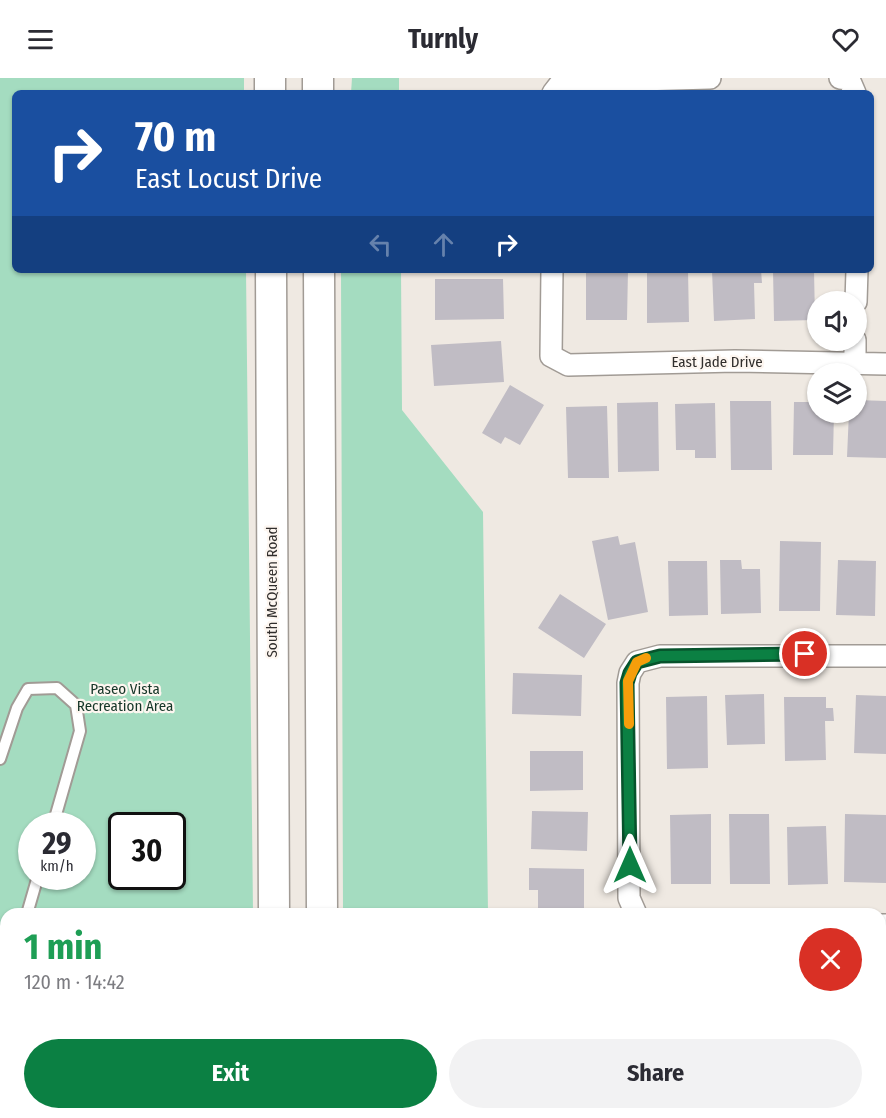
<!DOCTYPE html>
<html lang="en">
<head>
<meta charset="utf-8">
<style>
	:root { --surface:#fff; --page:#f2f2f3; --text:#2b2b33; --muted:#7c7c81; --accent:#0b8043 }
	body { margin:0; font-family:"Fira Sans Condensed",sans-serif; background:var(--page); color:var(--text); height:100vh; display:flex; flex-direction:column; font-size:22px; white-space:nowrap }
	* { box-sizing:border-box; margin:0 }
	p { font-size:20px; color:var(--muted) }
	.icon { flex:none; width:33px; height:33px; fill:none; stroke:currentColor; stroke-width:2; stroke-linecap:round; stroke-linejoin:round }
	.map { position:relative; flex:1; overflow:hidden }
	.panel { position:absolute; left:0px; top:830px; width:886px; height:212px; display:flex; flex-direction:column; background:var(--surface); border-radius:18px 18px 0 0; box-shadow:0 2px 4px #0004 }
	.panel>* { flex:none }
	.guide { position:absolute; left:12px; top:12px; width:862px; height:183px; border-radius:9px; box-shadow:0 2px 4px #0004; background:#1a4fa0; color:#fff; overflow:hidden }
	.tools { position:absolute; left:807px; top:213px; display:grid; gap:12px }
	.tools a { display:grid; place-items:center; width:60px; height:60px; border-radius:50%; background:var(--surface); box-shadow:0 2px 4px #0004; font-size:30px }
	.speed { position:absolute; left:18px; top:734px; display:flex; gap:12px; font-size:30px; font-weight:700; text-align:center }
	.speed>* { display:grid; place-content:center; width:78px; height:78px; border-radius:50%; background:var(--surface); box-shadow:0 2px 4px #0004; line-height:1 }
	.speed small { font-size:15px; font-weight:400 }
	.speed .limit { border:3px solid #111; border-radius:9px; background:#fff; color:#111 }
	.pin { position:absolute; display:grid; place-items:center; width:51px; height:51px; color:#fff; margin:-26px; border:3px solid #fff; border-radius:50%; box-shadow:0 2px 6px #0007 }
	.me { position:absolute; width:66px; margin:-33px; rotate:0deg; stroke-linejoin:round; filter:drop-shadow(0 0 4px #0008) }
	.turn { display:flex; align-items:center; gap:21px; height:126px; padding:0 24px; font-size:27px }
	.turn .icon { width:78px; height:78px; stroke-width:2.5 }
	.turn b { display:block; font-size:42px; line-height:51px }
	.lanes { display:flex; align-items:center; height:57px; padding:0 24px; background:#0003; justify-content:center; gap:30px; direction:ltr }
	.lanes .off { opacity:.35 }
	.round { display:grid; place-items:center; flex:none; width:63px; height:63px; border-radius:32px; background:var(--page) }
	.summary { display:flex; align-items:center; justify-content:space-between; height:102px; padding:0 24px }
	h1 { font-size:36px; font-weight:700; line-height:45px; color:#1e9e55 }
	.action { display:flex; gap:12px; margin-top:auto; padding:12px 24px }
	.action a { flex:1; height:69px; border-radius:36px; background:var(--accent); color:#fff; font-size:24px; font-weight:700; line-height:69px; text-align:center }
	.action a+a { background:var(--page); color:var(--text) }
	header { display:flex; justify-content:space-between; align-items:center; height:78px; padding:0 24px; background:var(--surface); font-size:27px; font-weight:700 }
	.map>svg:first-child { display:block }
	.green { fill:#a4dcc0; fill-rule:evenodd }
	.water { fill:#71bcdc }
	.building { fill:#c0bcc4 }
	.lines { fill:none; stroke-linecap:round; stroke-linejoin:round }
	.lane-casing { stroke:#a19b95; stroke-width:14 }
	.street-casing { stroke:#a19b95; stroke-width:24 }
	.secondary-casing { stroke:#a19b95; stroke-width:33 }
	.path { stroke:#afaaa5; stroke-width:4; stroke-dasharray:3 3; stroke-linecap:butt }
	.lane { stroke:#fff; stroke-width:10 }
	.street { stroke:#fff; stroke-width:21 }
	.secondary { stroke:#fff; stroke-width:30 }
	.route-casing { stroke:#07532c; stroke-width:15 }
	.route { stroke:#0b8043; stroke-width:10 }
	.slow { stroke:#f59e0b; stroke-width:10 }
	.labels { text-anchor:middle; stroke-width:4.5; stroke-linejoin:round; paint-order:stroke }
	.street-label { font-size:15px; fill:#312e2c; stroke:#fdf6f0 }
	.park-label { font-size:15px; fill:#153628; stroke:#fdf6f0 }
</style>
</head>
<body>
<header><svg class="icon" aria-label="menu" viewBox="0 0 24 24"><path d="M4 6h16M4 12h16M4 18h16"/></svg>Turnly<svg class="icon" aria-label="heart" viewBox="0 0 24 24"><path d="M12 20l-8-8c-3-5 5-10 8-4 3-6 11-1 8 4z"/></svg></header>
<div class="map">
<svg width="886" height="1040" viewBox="0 0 886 1040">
	<rect width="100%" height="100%" fill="#efe9e2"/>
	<path class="green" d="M0 0H244V15H15V192H246L253 835 6 836V1035H255V1040H0ZM32 747H82V798H32ZM122 747H172V798H122Z
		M352 0H399V15H351Z
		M341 192H401L402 332 483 434 488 835H343Z
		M881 986H886V1040H788V1035H880Z
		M344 1035H755V1040H344Z"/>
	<path class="water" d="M375 1035H424V1039L382 1040Z"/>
	<path class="building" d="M586 192H628L627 242H586Z
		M647 192H688L689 244 647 245Z
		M712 192H761L762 205H754L755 241 714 243Z
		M773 192H814L815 242 774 243Z
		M435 201H503L504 241 435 242Z
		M501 263 504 304 434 308 431 267Z
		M510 307 544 327 520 367 505 359 501 366 482 355Z
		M856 322 886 323V380L847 379 849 334H856Z
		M730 323H771L772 392H731Z
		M658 324 659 393 618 394 617 325Z
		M794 324H818V334H834L833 377H793Z
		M715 325 716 380H695V372H676L675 326Z
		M607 328 609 400H568L566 329Z
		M618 458 620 467 635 464 648 534 608 542 592 463Z
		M780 463 821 464 820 533H779Z
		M720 482H741L742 491H760L761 535 721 536Z
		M838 482 876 483 875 538 836 537Z
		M668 483H707L708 537 669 538Z
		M560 516 606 546 584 580 538 550Z
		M513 595 582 597 581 638 512 636Z
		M764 616 765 666 727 667 725 617Z
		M856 617 886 618V676L854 675Z
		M707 618 708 690 667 691 666 619Z
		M784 619H826V630H833L834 643H825L826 682 785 683Z
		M530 673H583V712L530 713Z
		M532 733 588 734 587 773 531 771Z
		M711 736V806H671L670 737Z
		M729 736H769L770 806H730Z
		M845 736 886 737V805L844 804Z
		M826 748 828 806 788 807 787 749Z
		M529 790 584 791V831H538V812H529Z"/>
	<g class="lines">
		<g class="lane-casing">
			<path id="lane" d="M0 681 17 630 28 611 57 610 76 627 80 653 53 747
				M27 836 38 798
				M0 889 6 886
				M0 1019 6 1023
				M23 1035 29 1040"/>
		</g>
		<g class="street-casing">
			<path id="street" d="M840 0 849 1 855 15
				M553 15 560 6 568 4 710 0
				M552 192 551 278 568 287 735 283 886 286
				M856 224 857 192
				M855 285V262
				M636 836 629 820 628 605 630 595 637 584 660 578H886
				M880 847H886
				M772 1035V1040"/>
		</g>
		<g class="secondary-casing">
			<path id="secondary" d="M270 0V15
				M318 0V15
				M271 192 274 836
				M319 192 322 836
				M274 1035V1040
				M323 1035V1040"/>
		</g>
		<path class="path" d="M0 963 6 967
			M63 1035 65 1040
			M116 1040V1035"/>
		<use href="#lane" class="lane"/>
		<use href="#street" class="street"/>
		<use href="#secondary" class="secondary"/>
	</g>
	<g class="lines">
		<g class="route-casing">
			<path id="route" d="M630 787 627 605 630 595 637 584 660 578 805 576"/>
		</g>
		<use href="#route" class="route"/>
		<path class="slow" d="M629 646 628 603 637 584 646 580"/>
	</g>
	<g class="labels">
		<g class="street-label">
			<text x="717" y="289">East Jade Drive</text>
			<text transform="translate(272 514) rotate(-90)" y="5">South McQueen Road</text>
		</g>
		<g class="park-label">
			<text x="125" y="616">Paseo Vista<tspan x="125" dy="17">Recreation Area</tspan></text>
		</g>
	</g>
</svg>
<div class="tools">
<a><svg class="icon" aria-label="sound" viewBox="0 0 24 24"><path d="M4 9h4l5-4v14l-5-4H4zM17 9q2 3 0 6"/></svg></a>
<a><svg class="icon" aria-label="layers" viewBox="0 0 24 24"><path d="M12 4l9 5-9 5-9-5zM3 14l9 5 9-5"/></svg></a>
</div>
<div class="speed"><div>29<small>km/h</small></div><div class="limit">30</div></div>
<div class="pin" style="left:805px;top:576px;background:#d93025"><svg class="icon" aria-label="arrive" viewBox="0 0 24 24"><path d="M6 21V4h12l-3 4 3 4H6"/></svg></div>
<svg class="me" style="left:630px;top:787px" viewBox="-20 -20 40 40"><path d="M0-17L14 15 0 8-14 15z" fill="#0b8043" stroke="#fff" stroke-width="4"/></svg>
<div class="guide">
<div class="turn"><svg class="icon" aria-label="right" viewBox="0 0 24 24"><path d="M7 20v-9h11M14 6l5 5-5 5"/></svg><div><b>70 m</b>East Locust Drive</div></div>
<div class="lanes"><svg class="icon off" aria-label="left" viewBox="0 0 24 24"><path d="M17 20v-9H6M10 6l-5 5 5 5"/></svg><svg class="icon off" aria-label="ahead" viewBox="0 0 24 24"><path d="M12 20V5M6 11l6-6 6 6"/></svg><svg class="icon" aria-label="right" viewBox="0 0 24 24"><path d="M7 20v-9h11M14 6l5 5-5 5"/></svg></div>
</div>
<section class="panel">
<div class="summary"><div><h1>1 min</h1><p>120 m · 14:42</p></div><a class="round" style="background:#d93025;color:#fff"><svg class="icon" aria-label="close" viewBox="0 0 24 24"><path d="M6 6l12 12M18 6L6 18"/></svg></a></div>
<div class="action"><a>Exit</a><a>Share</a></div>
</section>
</div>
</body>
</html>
